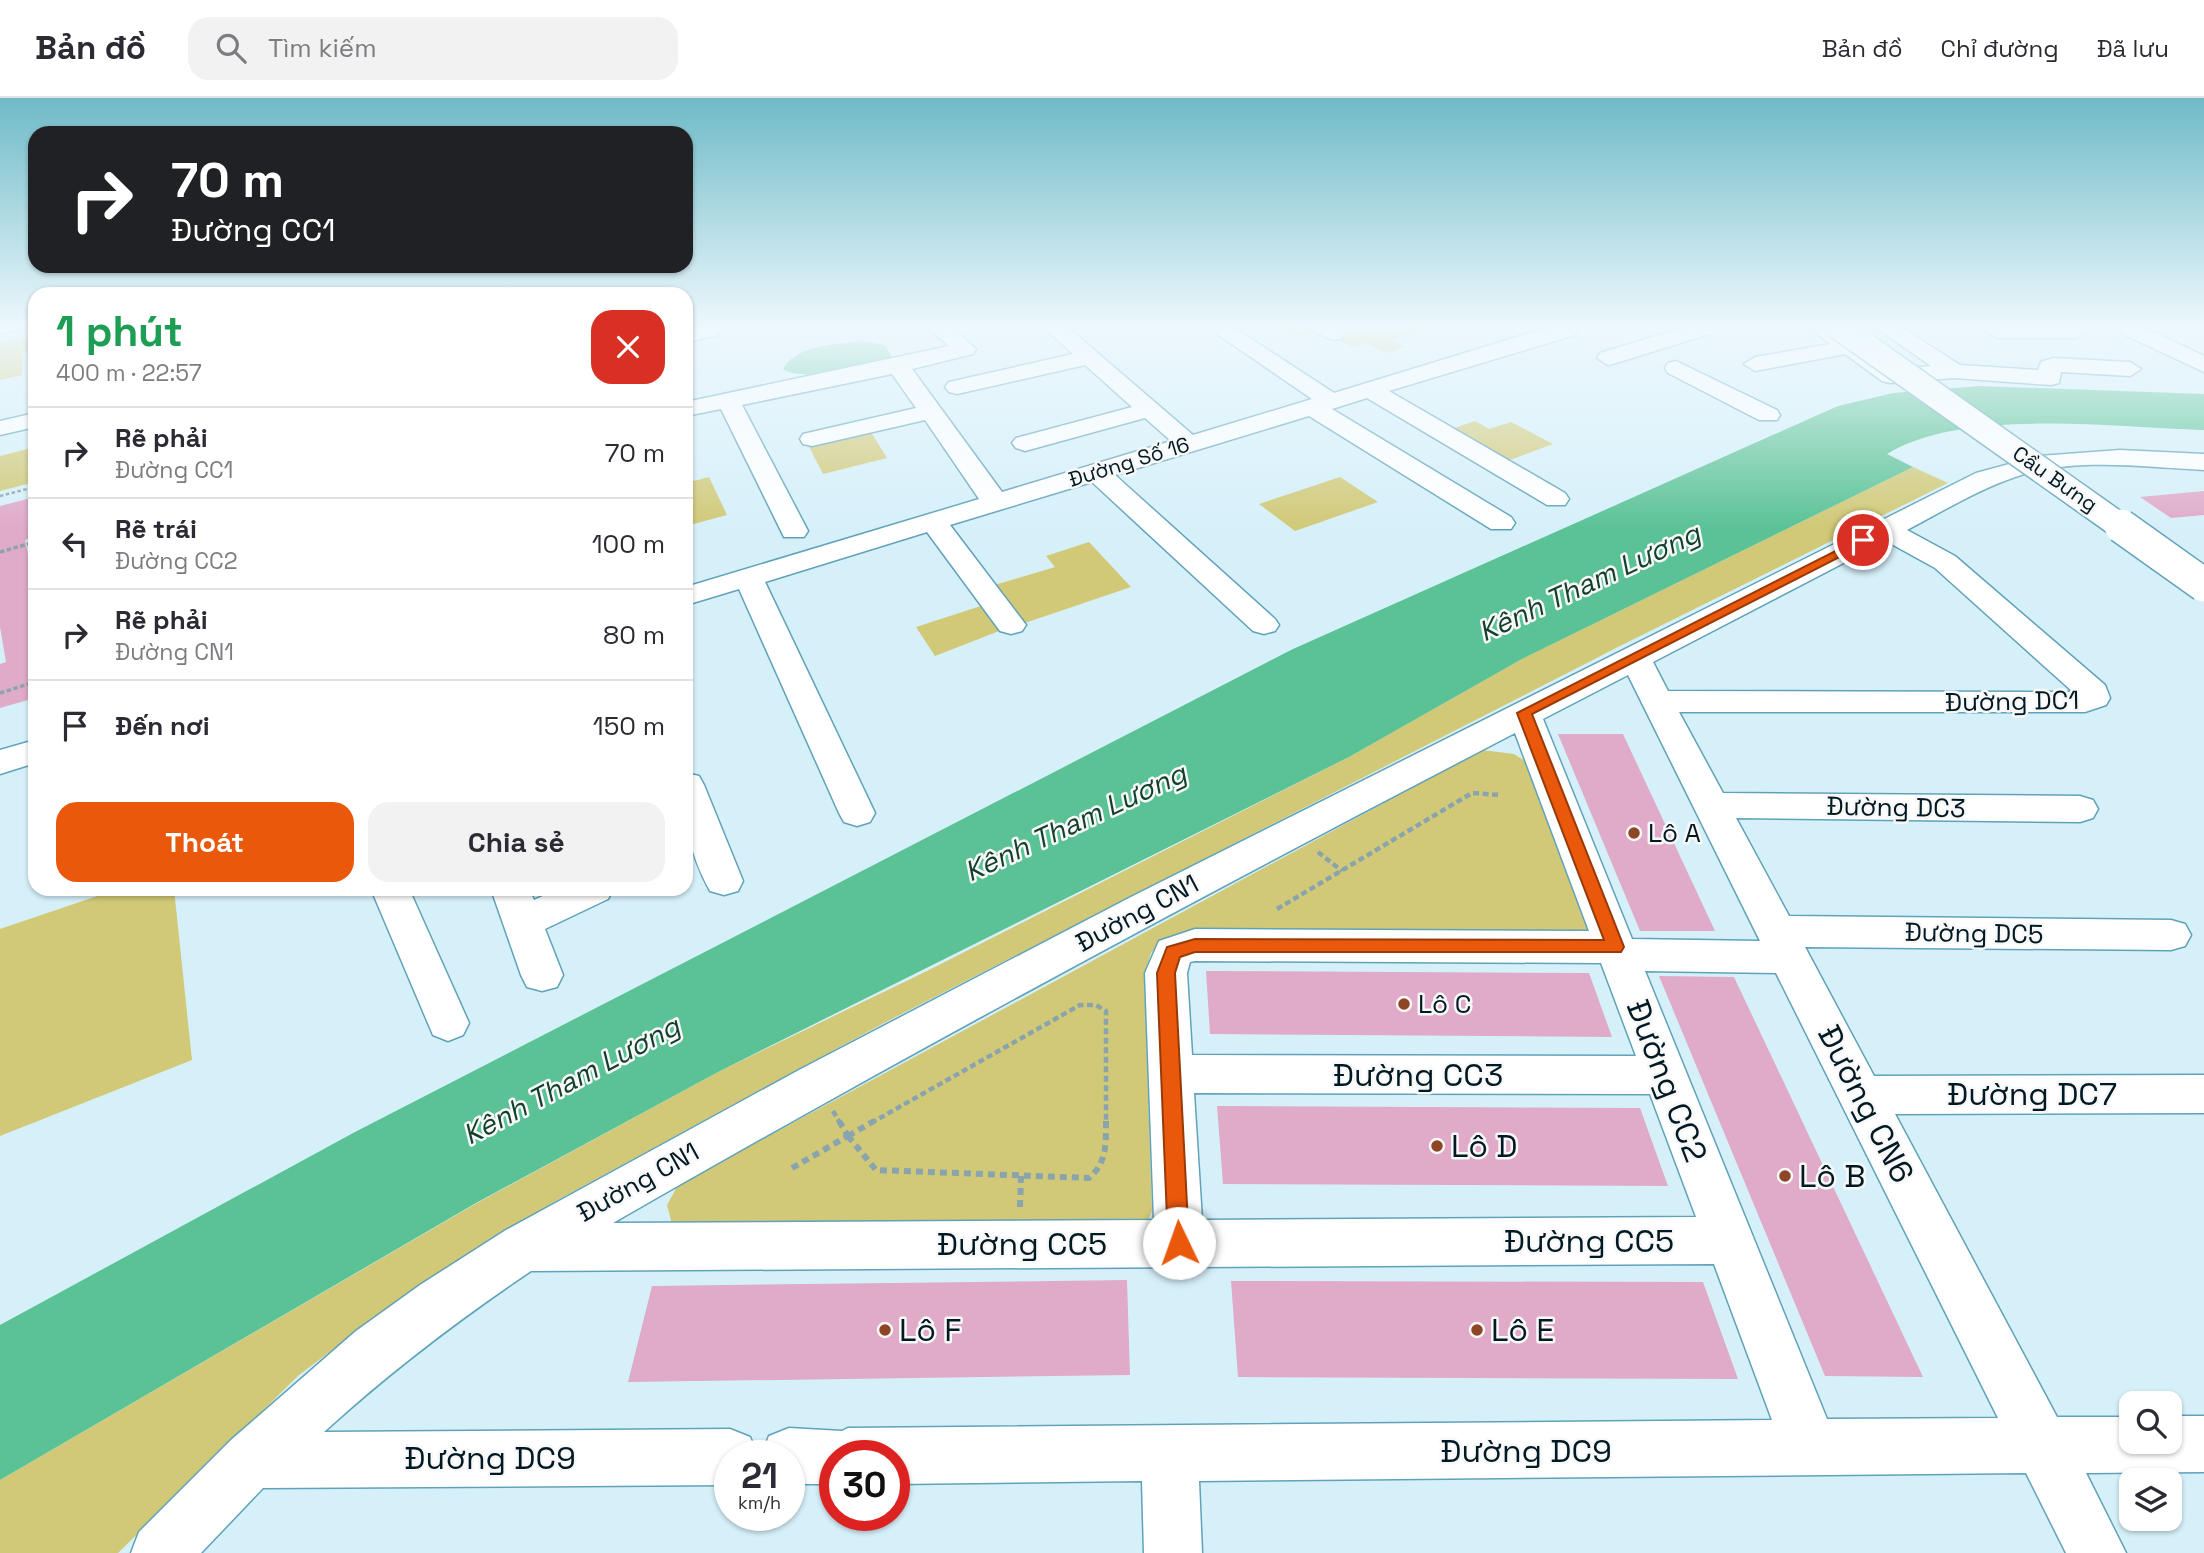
<!DOCTYPE html>
<html lang="vi">
<head>
<meta charset="utf-8">
<style>
	:root { --surface:#fff; --page:#f2f2f3; --text:#2b2b33; --muted:#7c7c81; --line:#e1e1e2; --accent:#ea580c }
	body { margin:0; font-family:"Space Grotesk",sans-serif; background:var(--page); color:var(--text); height:100vh; display:flex; flex-direction:column; font-size:26px; white-space:nowrap }
	* { box-sizing:border-box; margin:0 }
	p { font-size:23px; color:var(--muted) }
	.icon { flex:none; width:38px; height:38px; fill:none; stroke:currentColor; stroke-width:2; stroke-linecap:round; stroke-linejoin:round }
	.map { position:relative; flex:1; overflow:hidden }
	.drawer { position:absolute; left:28px; top:189px; width:665px; height:609px; display:flex; flex-direction:column; background:var(--surface); border-radius:21px; box-shadow:0 2px 5px #0004 }
	.drawer>* { flex:none }
	.top-card { position:absolute; left:28px; top:28px; width:665px; height:147px; border-radius:21px; box-shadow:0 2px 5px #0004; background:#202124; color:#fff; overflow:hidden }
	.controls { position:absolute; left:2119px; top:1293px; display:grid; gap:14px }
	.controls a { display:grid; place-items:center; width:63px; height:63px; border-radius:14px; background:var(--surface); box-shadow:0 2px 5px #0004; font-size:35px }
	.speed { position:absolute; left:714px; top:1342px; display:flex; gap:14px; font-size:35px; font-weight:700; text-align:center }
	.speed>* { display:grid; place-content:center; width:91px; height:91px; border-radius:50%; background:var(--surface); box-shadow:0 2px 5px #0004; line-height:1 }
	.speed small { font-size:18px; font-weight:400 }
	.speed .limit { border:10px solid #d22; background:#fff; color:#111 }
	.pin { position:absolute; display:grid; place-items:center; width:60px; height:60px; color:#fff; margin:-30px; border:4px solid #fff; border-radius:50%; box-shadow:0 2px 7px #0007 }
	.me { position:absolute; width:77px; margin:-38px; rotate:357deg; stroke-linejoin:round; filter:drop-shadow(0 0 5px #0008) }
	.turn { display:flex; align-items:center; gap:24px; height:147px; padding:0 28px; font-size:32px }
	.turn .icon { width:91px; height:91px; stroke-width:2.5 }
	.turn b { display:block; font-size:49px; line-height:60px }
	.round { display:grid; place-items:center; flex:none; width:74px; height:74px; border-radius:21px; background:var(--page) }
	.head { display:flex; align-items:center; justify-content:space-between; height:119px; padding:0 28px }
	h1 { font-size:42px; font-weight:800; line-height:52px; color:#1e9e55 }
	.button { display:flex; gap:14px; margin-top:auto; padding:14px 28px }
	.button a { flex:1; height:80px; border-radius:21px; background:var(--accent); color:#fff; font-size:28px; font-weight:800; line-height:80px; text-align:center }
	.button a+a { background:var(--page); color:var(--text) }
	ul { padding:0; list-style:none }
	li { display:flex; align-items:center; gap:21px; height:91px; padding:0 28px; border-top:2px solid var(--line) }
	li div { flex:1 }
	li b { display:block; font-size:26px }
	li em { font-style:normal }
	header { display:flex; align-items:center; gap:42px; box-sizing:border-box; height:98px; padding:0 35px; background:var(--surface); border-bottom:2px solid var(--line) }
	header strong { font-size:33px }
	nav { display:flex; gap:38px; margin-inline-start:auto; font-size:24px }
	.search { width:490px; height:63px; background:var(--page); display:flex; align-items:center; gap:18px; box-sizing:border-box; padding:0 24px; border-radius:21px; color:var(--muted); font-size:26px }
	.map>svg:first-child { display:block }
	.green { fill:#d1c977 }
	.water { fill:#5ac295 }
	.building { fill:#e0aac9 }
	.lines { fill:none; stroke-linecap:round; stroke-linejoin:round }
	.minor-casing { stroke:#60a2b9; stroke-width:3 }
	.path-far3 { stroke:#8aa4ad; stroke-width:2.5; stroke-dasharray:3.5 2.5; stroke-linecap:butt }
	.path-far2 { stroke:#8aa4ad; stroke-width:3.5; stroke-dasharray:4.5 2.5; stroke-linecap:butt }
	.path-far1 { stroke:#8aa4ad; stroke-width:4.5; stroke-dasharray:6 3.5; stroke-linecap:butt }
	.path { stroke:#8aa4ad; stroke-width:6; stroke-dasharray:7 5; stroke-linecap:butt }
	.minor { fill:#fff; fill-rule:evenodd }
	.major-bridge-far1-casing { stroke:#60a2b9; stroke-width:28; stroke-linecap:butt }
	.major-bridge-casing { stroke:#60a2b9; stroke-width:36; stroke-linecap:butt }
	.major-bridge-far1 { stroke:#fff; stroke-width:25 }
	.major-bridge { stroke:#fff; stroke-width:33 }
	.route { fill:#ea580c; stroke:#983908; stroke-width:2 }
	.poi-dot { fill:#8e4626; stroke:#f8f8f8; stroke-width:2.5 }
	.labels { text-anchor:middle; stroke-width:5; stroke-linejoin:round; paint-order:stroke }
	.far-street-label { font-size:21px; fill:#001922; stroke:#f8f8f8 }
	.street-label { font-size:26px; fill:#001922; stroke:#f8f8f8 }
	.poi-label { font-size:26px; fill:#001922; stroke:#f8f8f8; text-anchor:start }
	.water-label { font-size:28px; font-style:italic; fill:#13402d; stroke:#f8f8f8 }
	.near-street-label { font-size:32px; fill:#001922; stroke:#f8f8f8 }
	.near-poi-label { font-size:32px; fill:#001922; stroke:#f8f8f8; text-anchor:start }
</style>
</head>
<body>
<header>
<strong>Bản đồ</strong>
<div class="search"><svg class="icon" aria-label="search" viewBox="0 0 24 24"><circle cx="10" cy="10" r="6"/><path d="M15 15l6 6"/></svg>Tìm kiếm</div>
<nav><a>Bản đồ</a><a>Chỉ đường</a><a>Đã lưu</a></nav>
</header>
<div class="map">
<svg width="2204" height="1455" viewBox="0 0 2204 1455">
	<rect width="100%" height="100%" fill="#d6f0fa"/>
	<path class="green" d="M1275 227H1314L1332 237 1329 230 1413 227 1405 230 1417 235 1391 242 1405 249 1386 255 1366 245 1351 249 1336 240 1328 242 1317 235 1296 240Z
		M35 238V252L23 255 22 277 0 282V244Z
		M1475 323 1489 331 1511 324 1553 346 1502 365 1446 333Z
		M869 331 887 360 823 376 807 345Z
		M35 349V384L0 393V358Z
		M1913 369 1948 385 1620 548 884 925 554 1104 413 1191 299 1277 118 1455H0V1382L477 1105 718 974 927 873 1349 659 1522 561Z
		M709 379 727 417 686 428V385Z
		M1340 379 1378 404 1295 433 1259 406Z
		M1089 444 1131 489 1019 527 988 489 1055 469 1046 458Z
		M987 506 1007 530 935 558 916 529Z
		M1482 652 1514 656 1530 666 1590 831 1586 835 1164 843 1151 855 1144 878 1152 1113 1148 1122 672 1126 667 1107 678 1087Z
		M118 791H174L192 962 0 1038V831Z"/>
	<path class="water" d="M861 243 885 247 892 259C874 271 801 284 783 271 797 246 836 247 861 243Z
		M1980 288 2204 296V332C2116 330 1962 309 1887 356L1913 369 1522 561 1349 659 718 974 476 1105 0 1382V1227L355 1034 1293 551 1838 308 1893 295Z"/>
	<path class="building" d="M2204 393V417L2171 420 2140 399Z
		M35 399V439L25 442 35 490V600L0 610V566L6 564 0 529V408Z
		M1558 636H1623L1715 833H1640Z
		M1206 873 1589 875 1612 939 1210 936Z
		M1659 878 1734 879 1923 1279 1825 1278Z
		M1217 1008 1640 1010 1668 1088 1223 1086Z
		M1127 1182 1130 1277 628 1284 652 1188Z
		M1231 1183 1703 1184 1738 1281 1238 1279Z"/>
	<g class="lines">
		<g class="minor-casing">
			<path id="minor" d="M0 227H25L22 232 0 235Z
				M696 227H718L721 232 718 237 686 244V230Z
				M925 227H949L976 251 973 256 912 271 1002 394 1171 343 1145 320 1025 353 1016 350 1012 345 1016 340 1132 309 1085 267 957 296 949 294 945 289 949 284 1073 256 1041 227H1065L1193 337 1312 301 1204 227H1230L1334 295 1556 227H1578L1575 237 1389 293 1565 395 1569 401 1565 407H1547L1367 300 1332 311 1511 419 1515 425 1511 431H1491L1309 318 1115 377 1275 521 1279 527 1275 533 1264 536 1253 533 1092 384 950 427 1026 527 1022 533 1011 536 1000 533 927 434 765 484 875 715 870 724 857 728 844 724 839 715 739 491 686 507V489L979 401 925 322 812 348 803 346 800 341 803 336 916 310 892 276 742 307 808 433 804 439H784L721 311 686 318V304L949 248Z
				M1314 227H1335L1345 235 1342 240 1334 242 1315 234Z
				M1692 227H1717L1713 235 1616 265 1608 267 1597 260 1600 255Z
				M1806 227H1831L1895 271 1931 268 1872 227H1898L1960 267 2038 272 2041 264 2053 260 2130 264 2141 271 2130 278 2061 274 2059 285 2051 287 1954 280 1890 285 1882 283 1845 256 1755 273 1744 266 1755 259 1830 246Z
				M1995 227H2079L2088 233 2077 240H1997L1986 233Z
				M2111 227H2139L2204 258V274L2114 232Z
				M1676 263 1777 312 1780 317 1777 322H1759L1668 275 1665 270 1668 265Z
				M35 315V329L0 337V323Z
				M2120 352 2204 356V372C2144 369 2076 359 2018 378 1979 391 1943 413 1907 432L1955 458 2105 587 2110 600 2106 607 2085 614H1679L1723 695 2080 698 2093 702 2098 711 2093 720 2080 724 1736 720 1789 818 2171 822 2185 826 2191 837 2185 848 2171 852 1805 849 1874 978 2204 977V1015L1895 1016 2057 1319H2132V1344H2170V1318H2204V1374L2086 1375 2126 1455H2066L2026 1375 1199 1383 1202 1455H1144L1142 1383 894 1386V1358H835V1386H789V1358H761L769 1338 789 1330 842 1333 848 1330 1772 1322 1714 1166 531 1173C457 1223 391 1273 324 1334L730 1331 750 1339 758 1358H730V1387L263 1390 201 1455H131L139 1434 231 1342 356 1233 420 1187 506 1132 799 972 1129 800 1976 375 2039 358ZM1886 443 1935 470 2073 594 1668 593 1653 564ZM1628 577 1760 843 1632 841 1543 621ZM1515 635 1589 833 1195 831 1159 843 1145 875 1154 1122 613 1125C910 954 1211 793 1515 635ZM1195 863 1601 865 1636 958 1192 957 1187 875 1190 864ZM1645 873 1776 875 1998 1320 1827 1321ZM1194 995 1650 996 1696 1119 1202 1122Z
				M35 642V665L0 676V652Z
				M686 675 699 678 704 687 743 783 738 793 724 797 710 793C686 749 686 723 686 675Z
				M371 791H409L469 925 463 937 448 943 433 937Z
				M491 791H529L534 802 558 791H613L608 801 545 831 563 877 557 889 542 893 527 889 521 877Z"/>
		</g>
		<path class="path-far3" d="M0 398 35 389"/>
		<path class="path-far2" d="M0 454 35 444
			M0 595 35 584"/>
		<path class="path-far1" d="M1318 754 1342 773
			M1277 811 1472 695 1500 697
			M833 1013 840 1025
			M871 1025 1080 907H1096L1106 913V1025"/>
		<path class="path" d="M839 1023 848 1038
			M848 1038 876 1072 1089 1080C1107 1065 1106 1045 1106 1023
			M848 1038 874 1023
			M792 1070 848 1038
			M1020 1109 1021 1078"/>
		<use href="#minor" class="minor"/>
		<g class="major-bridge-far1-casing">
			<path id="major-bridge-far1" d="M1836 227 2123 430"/>
		</g>
		<g class="major-bridge-casing">
			<path id="major-bridge" d="M2121 428 2204 487"/>
		</g>
		<use href="#major-bridge-far1" class="major-bridge-far1"/>
		<use href="#major-bridge" class="major-bridge"/>
	</g>
	<linearGradient id="sky" x2="0" y2="1"><stop stop-color="#6fbac7"/><stop offset="0.53" stop-color="#edf8fd"/><stop offset="1" stop-color="#edf8fd" stop-opacity="0"/></linearGradient>
	<rect width="2204" height="431" fill="url(#sky)"/>
	<path class="route" d="M1863 439 1869 442 1867 445 1532 616 1624 849 1621 854H1195L1180 859 1175 875 1189 1145 1186 1152 1179 1155 1171 1152 1168 1145 1157 875 1167 849 1195 841 1604 842 1517 615Z"/>
	<g class="poi-dot">
		<circle cx="1634" cy="735" r="7"/>
		<circle cx="1404" cy="906" r="7"/>
		<circle cx="1437" cy="1048" r="7"/>
		<circle cx="1785" cy="1078" r="7"/>
		<circle cx="885" cy="1232" r="7"/>
		<circle cx="1477" cy="1232" r="7"/>
	</g>
	<g class="labels">
		<g class="far-street-label">
			<text transform="translate(1129 364) rotate(-17)" y="7">Đường Số 16</text>
			<text transform="translate(2055 381) rotate(35)" y="7">Cầu Bưng</text>
		</g>
		<g class="street-label">
			<text transform="translate(2012 603) rotate(-1)" y="9">Đường DC1</text>
			<text transform="translate(1896 709) rotate(1)" y="9">Đường DC3</text>
			<text transform="translate(1137 815) rotate(-28)" y="9">Đường CN1</text>
			<text transform="translate(1974 835) rotate(1)" y="9">Đường DC5</text>
			<text transform="translate(638 1084) rotate(-29)" y="9">Đường CN1</text>
		</g>
		<g class="poi-label">
			<text x="1648" y="744">Lô A</text>
			<text x="1418" y="915">Lô C</text>
		</g>
		<g class="water-label">
			<text transform="translate(1589 484) rotate(-25)" y="10">Kênh Tham Lương</text>
			<text transform="translate(1075 724) rotate(-25)" y="10">Kênh Tham Lương</text>
			<text transform="translate(571 982) rotate(-28)" y="10">Kênh Tham Lương</text>
		</g>
		<g class="near-street-label">
			<text x="1418" y="988">Đường CC3</text>
			<text transform="translate(1667 983) rotate(69)" y="11">Đường CC2</text>
			<text x="2032" y="1007">Đường DC7</text>
			<text transform="translate(1866 1006) rotate(63)" y="11">Đường CN6</text>
			<text x="1589" y="1154">Đường CC5</text>
			<text x="1022" y="1157">Đường CC5</text>
			<text x="1526" y="1364">Đường DC9</text>
			<text x="490" y="1371">Đường DC9</text>
		</g>
		<g class="near-poi-label">
			<text x="1451" y="1059">Lô D</text>
			<text x="1799" y="1089">Lô B</text>
			<text x="899" y="1243">Lô F</text>
			<text x="1491" y="1243">Lô E</text>
		</g>
	</g>
</svg>
<div class="controls">
<a><svg class="icon" aria-label="search" viewBox="0 0 24 24"><circle cx="10" cy="10" r="6"/><path d="M15 15l6 6"/></svg></a>
<a><svg class="icon" aria-label="layers" viewBox="0 0 24 24"><path d="M12 4l9 5-9 5-9-5zM3 14l9 5 9-5"/></svg></a>
</div>
<div class="speed"><div>21<small>km/h</small></div><div class="limit">30</div></div>
<div class="pin" style="left:1863px;top:442px;background:#d93025"><svg class="icon" aria-label="arrive" viewBox="0 0 24 24"><path d="M6 21V4h12l-3 4 3 4H6"/></svg></div>
<svg class="me" style="left:1179px;top:1145px" viewBox="-20 -20 40 40"><circle r="19" fill="#fff"/><path d="M0-13L10 11 0 6-10 11z" fill="#ea580c"/></svg>
<div class="top-card">
<div class="turn"><svg class="icon" aria-label="right" viewBox="0 0 24 24"><path d="M7 20v-9h11M14 6l5 5-5 5"/></svg><div><b>70 m</b>Đường CC1</div></div>
</div>
<section class="drawer">
<div class="head"><div><h1>1 phút</h1><p>400 m · 22:57</p></div><a class="round" style="background:#d93025;color:#fff"><svg class="icon" aria-label="close" viewBox="0 0 24 24"><path d="M6 6l12 12M18 6L6 18"/></svg></a></div>
<ul>
<li><svg class="icon" aria-label="right" viewBox="0 0 24 24"><path d="M7 20v-9h11M14 6l5 5-5 5"/></svg><div><b>Rẽ phải</b><p>Đường CC1</p></div><em>70 m</em></li>
<li><svg class="icon" aria-label="left" viewBox="0 0 24 24"><path d="M17 20v-9H6M10 6l-5 5 5 5"/></svg><div><b>Rẽ trái</b><p>Đường CC2</p></div><em>100 m</em></li>
<li><svg class="icon" aria-label="right" viewBox="0 0 24 24"><path d="M7 20v-9h11M14 6l5 5-5 5"/></svg><div><b>Rẽ phải</b><p>Đường CN1</p></div><em>80 m</em></li>
<li><svg class="icon" aria-label="arrive" viewBox="0 0 24 24"><path d="M6 21V4h12l-3 4 3 4H6"/></svg><div><b>Đến nơi</b></div><em>150 m</em></li>
</ul>
<div class="button"><a>Thoát</a><a>Chia sẻ</a></div>
</section>
</div>
</body>
</html>
